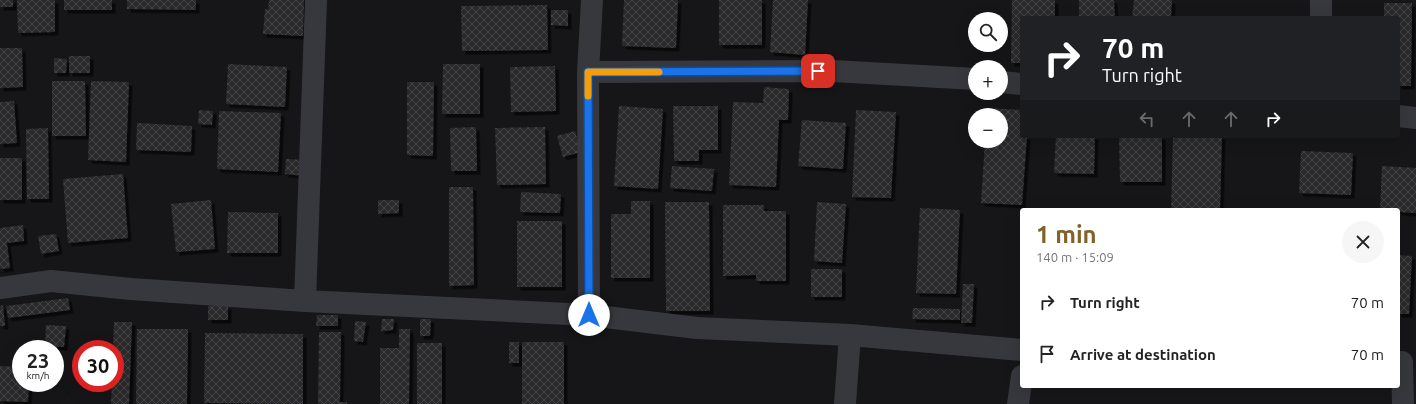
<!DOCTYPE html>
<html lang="en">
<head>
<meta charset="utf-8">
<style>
	:root { --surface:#fff; --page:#f6f6f6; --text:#222; --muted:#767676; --accent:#80622a }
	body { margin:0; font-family:Ubuntu,sans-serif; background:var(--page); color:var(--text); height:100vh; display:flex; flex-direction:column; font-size:15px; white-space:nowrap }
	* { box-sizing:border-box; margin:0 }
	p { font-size:13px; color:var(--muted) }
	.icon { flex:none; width:22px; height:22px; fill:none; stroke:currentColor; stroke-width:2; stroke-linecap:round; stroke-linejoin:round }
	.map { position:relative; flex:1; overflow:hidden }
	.side { position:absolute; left:1020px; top:208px; width:380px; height:180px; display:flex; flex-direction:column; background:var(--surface); border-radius:4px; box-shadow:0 4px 16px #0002 }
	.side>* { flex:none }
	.banner { position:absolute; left:1020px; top:16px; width:380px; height:122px; border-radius:4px; box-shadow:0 4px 16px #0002; background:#202124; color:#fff; overflow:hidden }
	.controls { position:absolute; left:968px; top:12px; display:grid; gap:8px }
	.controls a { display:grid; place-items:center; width:40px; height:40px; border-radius:50%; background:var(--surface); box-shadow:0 4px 16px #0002; font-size:20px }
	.speed { position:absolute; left:12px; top:340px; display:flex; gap:8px; font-size:20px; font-weight:700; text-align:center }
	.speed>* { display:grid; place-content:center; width:52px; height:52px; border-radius:50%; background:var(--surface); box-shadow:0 4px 16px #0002; line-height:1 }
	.speed small { font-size:10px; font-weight:400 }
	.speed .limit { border:6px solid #d22; background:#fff; color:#111 }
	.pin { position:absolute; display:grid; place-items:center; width:34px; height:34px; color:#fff; margin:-17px; border-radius:8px; box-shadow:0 2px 6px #0006 }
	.me { position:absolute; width:44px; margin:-22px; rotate:0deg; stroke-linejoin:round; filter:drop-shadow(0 0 3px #0008) }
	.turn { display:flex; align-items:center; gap:14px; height:84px; padding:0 16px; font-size:18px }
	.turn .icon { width:52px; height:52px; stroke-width:2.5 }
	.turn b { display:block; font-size:28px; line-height:34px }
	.lanes { display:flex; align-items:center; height:38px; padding:0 16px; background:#0003; justify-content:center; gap:20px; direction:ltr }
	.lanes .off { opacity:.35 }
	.round { display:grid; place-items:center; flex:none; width:42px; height:42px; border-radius:21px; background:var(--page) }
	.summary { display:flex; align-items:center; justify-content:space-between; height:68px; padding:0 16px }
	h1 { font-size:24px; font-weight:600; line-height:30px; color:var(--accent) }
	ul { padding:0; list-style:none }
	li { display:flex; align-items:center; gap:12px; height:52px; padding:0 16px }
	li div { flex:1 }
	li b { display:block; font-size:15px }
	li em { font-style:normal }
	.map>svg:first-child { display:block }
	.building { fill:url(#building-cross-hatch); filter:url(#shadow) }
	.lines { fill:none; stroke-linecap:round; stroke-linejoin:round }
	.minor { stroke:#37383d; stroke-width:22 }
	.route-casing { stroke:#114b97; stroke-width:10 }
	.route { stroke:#1a73e8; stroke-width:7 }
	.slow { stroke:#f59e0b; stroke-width:7 }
</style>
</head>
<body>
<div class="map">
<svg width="1416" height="404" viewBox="0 0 1416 404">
	<defs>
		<pattern id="building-cross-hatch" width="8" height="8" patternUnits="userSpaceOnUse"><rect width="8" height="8" fill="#29292c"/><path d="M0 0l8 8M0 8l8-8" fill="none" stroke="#454548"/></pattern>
		<filter id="shadow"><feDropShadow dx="3.5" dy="3.5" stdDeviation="0" flood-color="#0009"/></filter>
	</defs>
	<rect width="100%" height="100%" fill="#161618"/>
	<path class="building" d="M0 0H13V7H0Z
		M17 0H55V32L18 33Z
		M64 0H112V10H64Z
		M127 0H196V10L127 9Z
		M269 0H304L303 36 263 34 265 9 268 10Z
		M624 0H678L676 48 622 46Z
		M719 0H762V45H719Z
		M773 0H808L805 55 770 52Z
		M1012 0H1055V18H1022V63H1011Z
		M1079 0H1114L1115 18H1079Z
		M1134 0H1172L1171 18H1132Z
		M1384 3H1412L1411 86H1398V18H1384Z
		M547 5 548 50 462 51 461 6Z
		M551 10H568V26L551 25Z
		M0 48H22L23 87 0 88Z
		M69 56H90V73H69Z
		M54 58 67 59 66 73H54Z
		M228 64 287 67 285 107 226 104Z
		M443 64H480V114H442Z
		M555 66 556 111 511 112 510 67Z
		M52 81H85L86 136H52Z
		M91 81 129 82 126 162 88 160Z
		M407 82H434L433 156 407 155Z
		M764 87 789 89 788 120H779L776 187 729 185 733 102 763 103Z
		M14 101 17 143 0 144V102Z
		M619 106 663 109 658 189 614 186Z
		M673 106H718V150H699V161H674Z
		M987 108 1022 110V136H1027L1022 205 981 203 985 141H1001V115H987Z
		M199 110 213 111 212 125 198 124Z
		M856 110 896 112 891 198 852 197Z
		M219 111 281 113 278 172 217 169Z
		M802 120 846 123 843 169 798 166Z
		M137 123 192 126 191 152 136 150Z
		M476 127 477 171H451L450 128Z
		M545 127 546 184 497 185 495 128Z
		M48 128 49 199H27L26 129Z
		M575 131 581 152 563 157 557 136Z
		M1056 136H1095L1094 174 1054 173Z
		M1119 136H1162V182H1120Z
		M1173 136H1222L1220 210H1171Z
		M1301 151 1353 153 1351 195 1299 193Z
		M0 158H22V200H0Z
		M286 159 306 160 305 176 285 174Z
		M672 166 714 169 712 191 670 188Z
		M1382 166 1416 168V213L1398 212V210H1380Z
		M123 174 128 238 68 243 63 179Z
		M449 187H473L474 285 449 286Z
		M521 192 561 194 560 213 520 212Z
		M211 200 215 249 176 252 171 204Z
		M378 200H399V213L378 214Z
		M631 201H650V278H611V214H631Z
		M665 202H709L710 311H666Z
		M817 202 846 204 842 263 814 261Z
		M723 205H764V211H786V281H756V275L723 276Z
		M920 208 960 210 956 294 916 293Z
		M228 212 278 213V253H227Z
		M517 221H562V287H517Z
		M23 225 24 241 7 243 10 268 0 269V228Z
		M56 234 59 251 41 254 38 236Z
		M1398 255 1412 256 1409 314H1398Z
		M811 269H842V297H811Z
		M963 284H974L972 323H961Z
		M68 298 70 310 8 318 6 306Z
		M3 305 5 326H0V306Z
		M208 306H228V320H208Z
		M913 308 960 309V320L912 319Z
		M317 315H338V326H316Z
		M382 319H394L393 330 381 331Z
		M420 319H431L430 336H420Z
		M355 321 366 322 363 342 354 341Z
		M114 322H132L129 404H111L112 383H115V349H113Z
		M46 325 66 326 64 347 45 346Z
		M137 329H188L187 404H136Z
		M399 329H410L409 404H380V348H399Z
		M319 332H341L340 402H347V404H318Z
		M205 333 303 334V404L204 403Z
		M509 342H519V363H509Z
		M522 342H564V404H522Z
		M417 343H442V404H417Z
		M0 366 21 367V383H29L28 402 0 401Z"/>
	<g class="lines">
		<path class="minor" d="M1321 0V18
			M588 72 833 71 975 79
			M1001 82 1022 84
			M1398 116 1416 118
			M0 288 51 281 131 289 305 301 589 315 697 328 850 335 1022 350
			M305 301 316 0
			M589 315 588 72 592 0
			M1402 362 1403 404
			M845 404 850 335
			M1018 404 1022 376"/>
	</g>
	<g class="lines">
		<g class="route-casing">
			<path id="route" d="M589 315 588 72 818 71"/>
		</g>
		<use href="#route" class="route"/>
		<path class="slow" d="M588 96V72H659"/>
	</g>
</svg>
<div class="controls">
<a><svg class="icon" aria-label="search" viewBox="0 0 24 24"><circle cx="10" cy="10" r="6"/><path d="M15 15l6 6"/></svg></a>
<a>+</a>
<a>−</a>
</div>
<div class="speed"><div>23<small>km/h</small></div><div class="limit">30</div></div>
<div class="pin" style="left:818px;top:71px;background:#d93025"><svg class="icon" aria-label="arrive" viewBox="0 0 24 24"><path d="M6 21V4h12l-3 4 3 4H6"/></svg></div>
<svg class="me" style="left:589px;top:315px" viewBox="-20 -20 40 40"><circle r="19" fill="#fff"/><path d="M0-13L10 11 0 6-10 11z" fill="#1a73e8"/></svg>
<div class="banner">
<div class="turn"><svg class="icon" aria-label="right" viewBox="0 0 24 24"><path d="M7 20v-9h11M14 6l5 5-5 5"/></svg><div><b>70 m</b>Turn right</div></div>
<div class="lanes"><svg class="icon off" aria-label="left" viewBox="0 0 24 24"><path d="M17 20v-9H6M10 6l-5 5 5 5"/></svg><svg class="icon off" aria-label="ahead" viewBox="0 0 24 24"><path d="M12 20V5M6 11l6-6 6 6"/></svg><svg class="icon off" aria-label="ahead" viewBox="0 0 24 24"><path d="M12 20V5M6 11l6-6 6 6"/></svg><svg class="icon" aria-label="right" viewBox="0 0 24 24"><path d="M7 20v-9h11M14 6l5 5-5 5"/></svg></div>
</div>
<section class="side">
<div class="summary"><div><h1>1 min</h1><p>140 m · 15:09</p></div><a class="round"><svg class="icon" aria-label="close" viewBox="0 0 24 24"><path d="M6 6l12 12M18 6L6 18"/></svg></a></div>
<ul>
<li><svg class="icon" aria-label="right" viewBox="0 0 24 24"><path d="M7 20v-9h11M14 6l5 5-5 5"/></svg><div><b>Turn right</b></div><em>70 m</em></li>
<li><svg class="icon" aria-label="arrive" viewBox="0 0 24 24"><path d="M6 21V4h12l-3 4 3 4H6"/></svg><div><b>Arrive at destination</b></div><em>70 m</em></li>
</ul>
</section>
</div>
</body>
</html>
